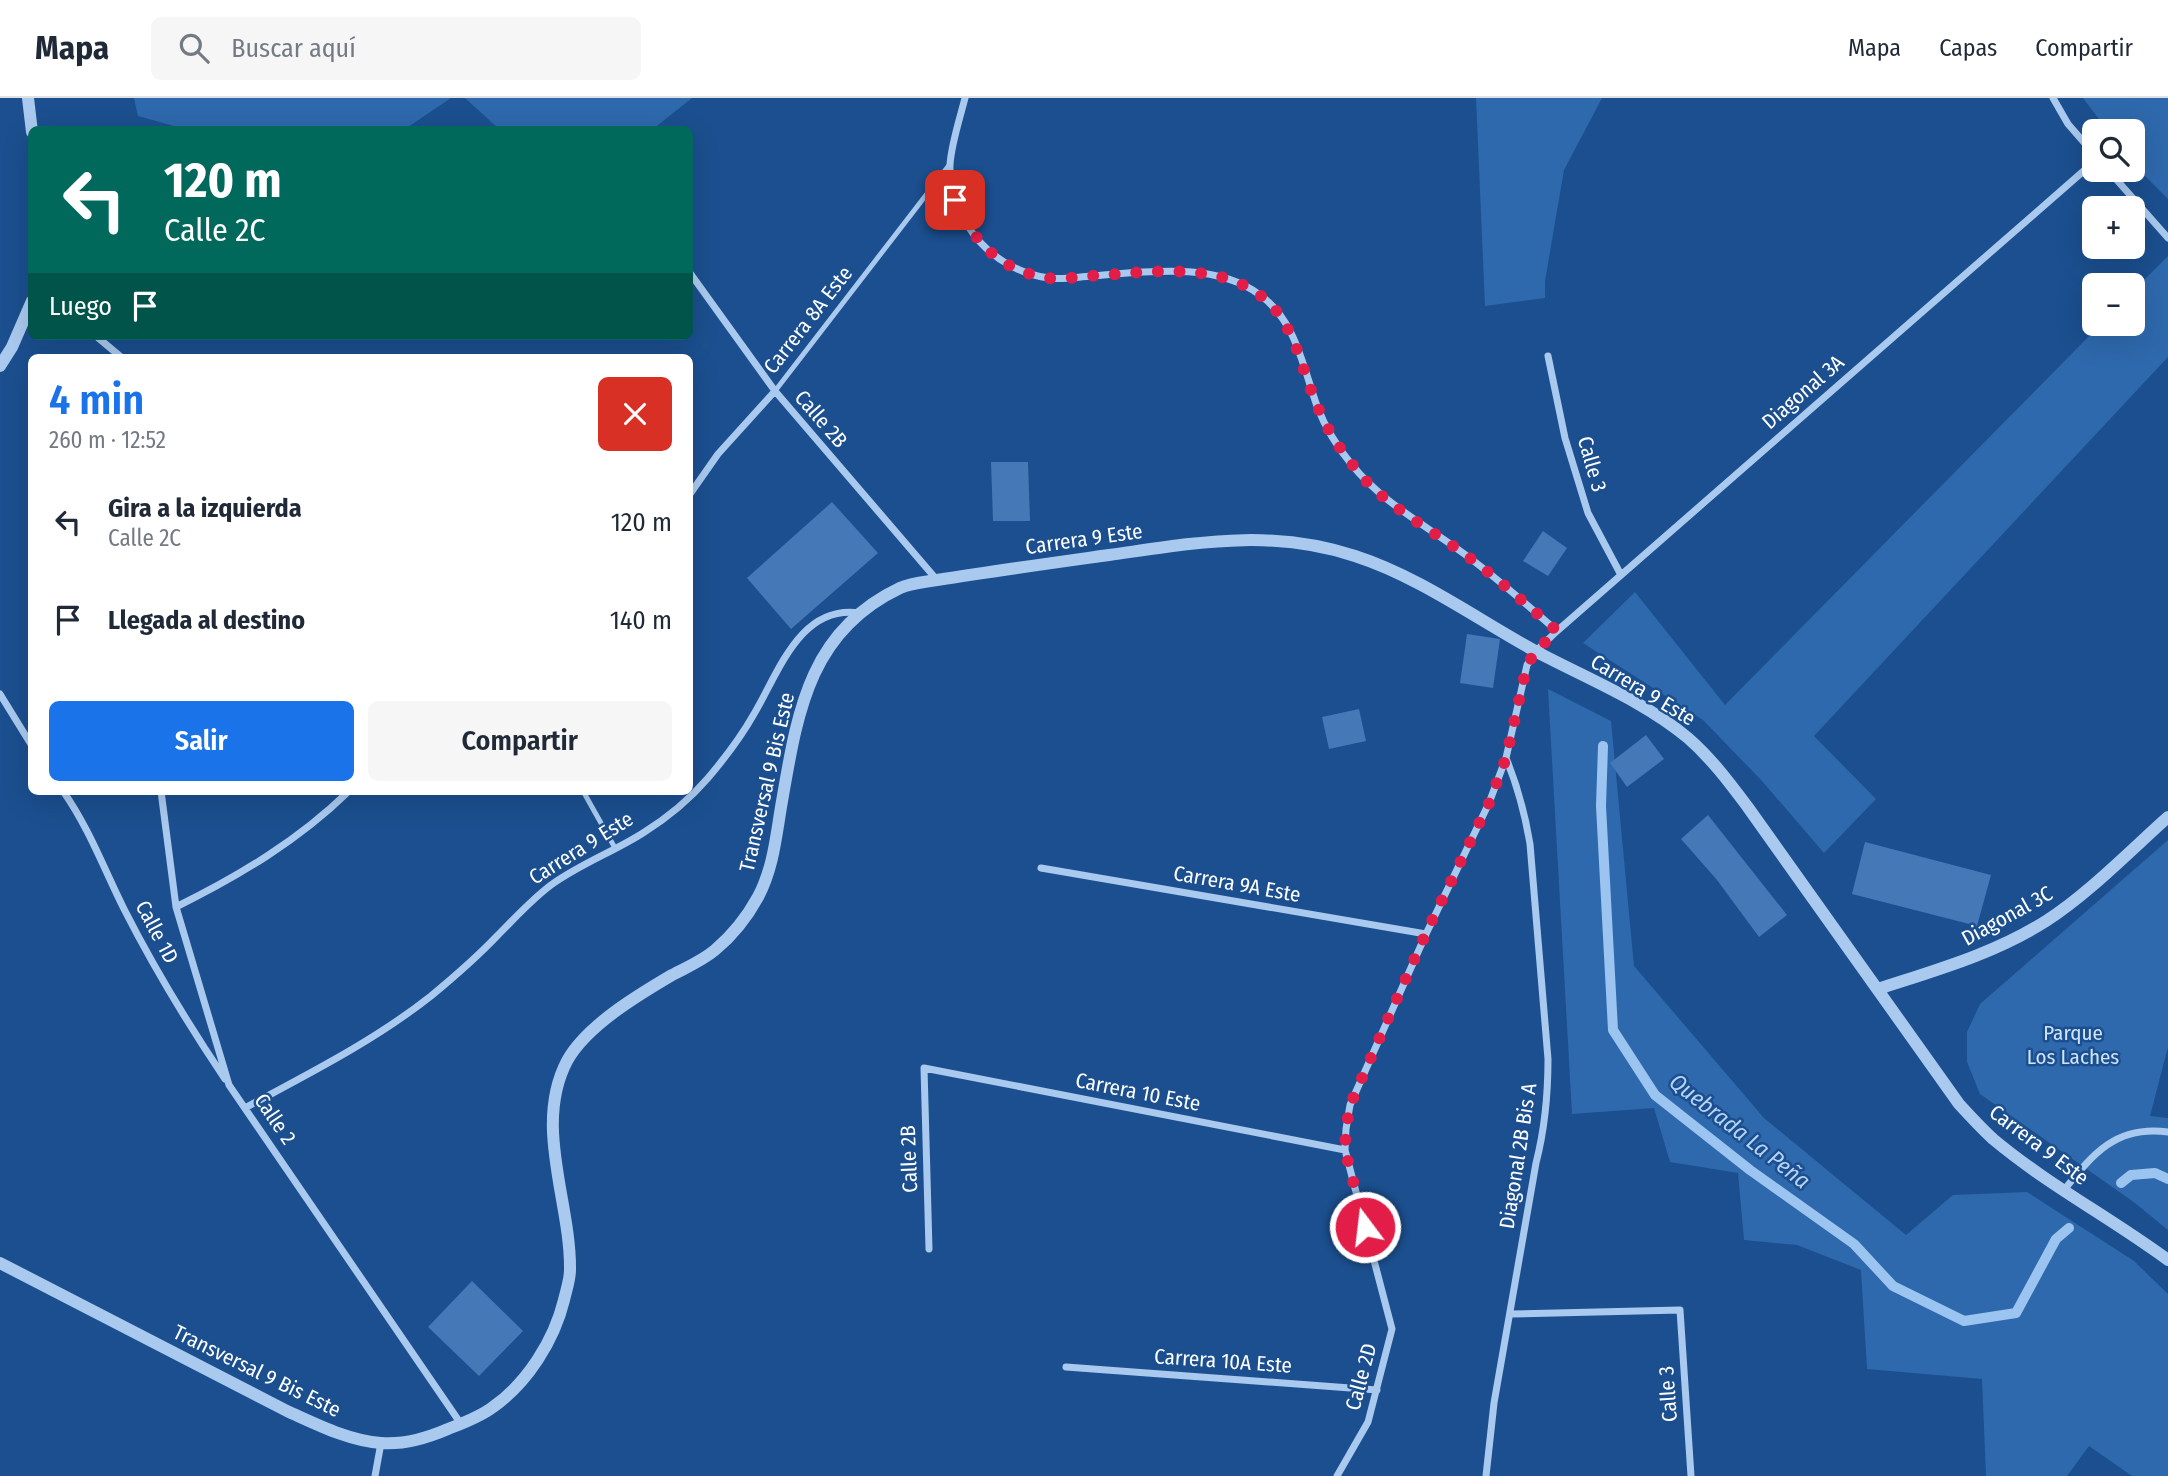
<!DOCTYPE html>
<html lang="es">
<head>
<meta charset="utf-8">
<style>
	:root { --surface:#fff; --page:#f6f6f7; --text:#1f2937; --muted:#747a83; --line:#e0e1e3; --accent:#1a73e8 }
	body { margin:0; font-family:"Fira Sans Condensed",sans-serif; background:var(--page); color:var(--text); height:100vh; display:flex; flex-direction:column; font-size:26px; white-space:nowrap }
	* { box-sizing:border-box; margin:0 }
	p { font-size:23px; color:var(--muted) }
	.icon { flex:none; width:38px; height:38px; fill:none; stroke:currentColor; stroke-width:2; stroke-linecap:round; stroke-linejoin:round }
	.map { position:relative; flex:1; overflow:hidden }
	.drawer { position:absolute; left:28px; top:256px; width:665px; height:441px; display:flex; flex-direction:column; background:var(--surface); border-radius:10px; box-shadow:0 7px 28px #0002 }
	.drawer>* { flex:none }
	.top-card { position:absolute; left:28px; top:28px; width:665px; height:214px; border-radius:10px; box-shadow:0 7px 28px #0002; background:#00695c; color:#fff; overflow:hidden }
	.buttons { position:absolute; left:2082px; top:21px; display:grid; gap:14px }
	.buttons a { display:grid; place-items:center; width:63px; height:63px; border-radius:10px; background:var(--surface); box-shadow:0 7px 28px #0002; font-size:35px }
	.pin { position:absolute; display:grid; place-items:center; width:60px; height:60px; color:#fff; margin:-30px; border-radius:14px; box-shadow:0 4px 10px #0006 }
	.me { position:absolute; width:77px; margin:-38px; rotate:345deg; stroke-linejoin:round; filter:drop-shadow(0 0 5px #0008) }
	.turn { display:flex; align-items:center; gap:24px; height:147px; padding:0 21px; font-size:32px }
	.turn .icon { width:91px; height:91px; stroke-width:2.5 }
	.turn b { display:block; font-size:49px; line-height:60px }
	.then { display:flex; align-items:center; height:66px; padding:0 21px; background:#0003; gap:14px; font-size:26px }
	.round { display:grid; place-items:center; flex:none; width:74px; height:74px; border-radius:10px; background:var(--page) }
	.head { display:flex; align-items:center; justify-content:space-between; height:119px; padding:0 21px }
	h1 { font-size:42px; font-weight:600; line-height:52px; color:var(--accent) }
	.primary-button { display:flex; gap:14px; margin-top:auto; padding:14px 21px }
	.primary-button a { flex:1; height:80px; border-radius:10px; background:var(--accent); color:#fff; font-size:28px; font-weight:600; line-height:80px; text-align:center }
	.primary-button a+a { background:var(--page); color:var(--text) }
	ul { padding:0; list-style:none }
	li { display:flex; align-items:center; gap:21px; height:98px; padding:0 21px }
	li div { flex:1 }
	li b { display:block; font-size:26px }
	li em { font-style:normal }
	header { display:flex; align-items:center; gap:42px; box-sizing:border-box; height:98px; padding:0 35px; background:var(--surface); border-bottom:2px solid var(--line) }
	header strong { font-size:33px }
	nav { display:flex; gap:38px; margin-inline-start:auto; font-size:24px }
	.search { width:490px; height:63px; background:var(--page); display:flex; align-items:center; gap:18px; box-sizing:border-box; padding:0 24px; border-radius:10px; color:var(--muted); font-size:26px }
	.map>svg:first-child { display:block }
	.green { fill:#2e69ad }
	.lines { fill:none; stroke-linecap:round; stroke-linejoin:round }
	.stream { stroke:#9cc4f0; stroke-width:10 }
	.building { fill:#4478b7 }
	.service { stroke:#a9c9ee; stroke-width:5 }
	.minor { stroke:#a9c9ee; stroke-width:7 }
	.tertiary { stroke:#a9c9ee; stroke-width:12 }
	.route { stroke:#e11d48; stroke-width:12; stroke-dasharray:0 21.6 }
	.labels { text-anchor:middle; stroke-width:5; stroke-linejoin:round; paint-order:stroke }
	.street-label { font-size:21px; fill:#fff; stroke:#1b4f8f }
	.park-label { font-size:21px; fill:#cfe3fa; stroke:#1b4f8f }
	.water-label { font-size:23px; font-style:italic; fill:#b5d3f5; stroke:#1b4f8f }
</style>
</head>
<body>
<header>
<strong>Mapa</strong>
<div class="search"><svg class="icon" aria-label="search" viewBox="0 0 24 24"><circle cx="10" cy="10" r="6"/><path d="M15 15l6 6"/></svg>Buscar aquí</div>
<nav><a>Mapa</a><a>Capas</a><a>Compartir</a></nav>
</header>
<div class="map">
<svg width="2168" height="1378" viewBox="0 0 2168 1378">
	<rect width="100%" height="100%" fill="#1b4f8f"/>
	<path class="green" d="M134 0H451L405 31H185L138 18Z
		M465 0H692L653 31H499Z
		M1476 0H1602L1564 72 1545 183V200L1485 208Z
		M2083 0H2168V101L2133 66V33H2108Z
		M2168 158V259L1814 638 1876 701 1824 755 1762 683 1703 622 1583 545 1635 494 1725 607 2101 226H2133V193Z
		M1548 591 1611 623 1634 868 1764 1020 1906 1137 1953 1097 2027 1094 2134 1163 2168 1196V1378H2132L2089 1348 2067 1378H1986L1982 1281 1867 1271 1861 1172 1797 1147 1744 1142 1738 1075 1670 1064 1654 1010 1572 1016Z
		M2168 742V949L2150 1018 2168 1020V1132L2135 1105 1980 996 1967 964V934L1980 906Z"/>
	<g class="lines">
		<path class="stream" d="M1603 648 1601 708 1613 932 1655 997 1750 1072 1854 1146 1893 1188 1964 1223 2016 1215 2056 1141 2069 1130
			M2121 1085 2131 1077 2155 1075 2168 1081"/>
	</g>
	<path class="building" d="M991 364H1028L1030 423H993Z
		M832 404 878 455 791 531 747 480Z
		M1543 433 1567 450 1548 478 1523 463Z
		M1467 536 1500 541 1493 590 1460 585Z
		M1359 611 1366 643 1329 651 1322 619Z
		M1646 637 1664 661 1627 689 1610 665Z
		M1708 717 1787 817 1759 839 1717 782 1681 741Z
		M1865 744 1991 777 1977 828 1852 796Z
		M472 1183 523 1233 479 1278 428 1229Z"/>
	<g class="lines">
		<path class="service" d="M775 293 950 66
			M583 693 615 750"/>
		<path class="minor" d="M965 0C960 20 951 47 950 67 949 95 962 124 980 144 997 163 1023 177 1049 180 1062 182 1077 179 1091 178 1144 174 1215 163 1260 197 1296 223 1303 269 1317 308 1325 329 1338 350 1352 367 1383 405 1424 426 1463 455 1496 479 1526 506 1557 533
			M2053 0 2068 26 2095 57
			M2108 72 2168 140
			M690 175 775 293 937 482
			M96 238 121 259
			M1548 258 1565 340 1588 415 1621 477
			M690 396 718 356 775 293
			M0 596 32 648
			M63 693C89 730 104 771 124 811 154 870 188 926 225 981
			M161 693 176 809 229 987 461 1326
			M1041 770 1426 836
			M176 809C239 778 299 742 349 693
			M245 1010C308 976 374 943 431 898 454 879 476 860 497 838 515 820 531 802 551 787 580 766 613 754 643 735 667 720 690 701 708 680 725 660 741 639 754 616 779 574 800 506 860 515
			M2064 1092C2093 1056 2116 1027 2168 1034
			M929 1151 924 970 1345 1052
			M1511 1216 1680 1212 1691 1378
			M1066 1269 1377 1292
			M375 1378 381 1345
			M1337 1378 1368 1324 1392 1231 1345 1052 1346 1031 1350 1007 1426 836 1489 705 1506 660 1527 567 1536 553 1557 533 2095 63
			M1486 1378 1494 1305 1536 1065C1545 1030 1548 997 1548 961L1530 746C1525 716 1518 689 1506 660"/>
		<path class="tertiary" d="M28 0 32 34
			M0 268 12 249 32 203
			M1878 891C1936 872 1994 856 2046 823 2087 797 2131 752 2168 719
			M0 1165 287 1313C316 1326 349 1343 381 1345 404 1347 427 1340 448 1331 463 1325 480 1319 493 1309 527 1285 554 1243 564 1202 566 1193 570 1182 570 1172 571 1104 533 1028 567 963 586 928 638 897 672 877 687 869 702 863 715 852 733 837 747 819 758 799 773 771 776 739 781 709 797 618 807 534 900 490 911 485 925 484 937 482 994 473 1052 465 1109 457 1195 445 1270 430 1355 458 1420 479 1478 522 1537 554 1588 581 1644 603 1688 640 1711 660 1729 684 1747 708L1959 1006C1970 1018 1981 1030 1993 1041 2048 1087 2111 1120 2168 1162"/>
	</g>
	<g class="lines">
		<path class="route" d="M955 102C973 144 1001 173 1048 180 1061 182 1076 179 1090 178 1138 175 1197 166 1241 186 1296 211 1297 264 1319 312 1327 330 1337 347 1349 362 1378 404 1423 426 1463 455 1496 479 1526 506 1557 533L1536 553 1527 567 1506 660 1489 705 1426 835 1350 1007 1346 1031 1345 1052 1365 1129"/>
	</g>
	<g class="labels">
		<g class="street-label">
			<text transform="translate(808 222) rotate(-52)" y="7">Carrera 8A Este</text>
			<text transform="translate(1803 294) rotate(-41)" y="7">Diagonal 3A</text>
			<text transform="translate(821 321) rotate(49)" y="7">Calle 2B</text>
			<text transform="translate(1592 366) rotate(74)" y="7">Calle 3</text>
			<text transform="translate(1084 441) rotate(-8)" y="7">Carrera 9 Este</text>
			<text transform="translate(1643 592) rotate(31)" y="7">Carrera 9 Este</text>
			<text transform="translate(767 684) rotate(-77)" y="7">Transversal 9 Bis Este</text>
			<text transform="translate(581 750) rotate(-32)" y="7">Carrera 9 Este</text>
			<text transform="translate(1237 786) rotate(10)" y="7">Carrera 9A Este</text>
			<text transform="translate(2007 818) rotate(-29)" y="7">Diagonal 3C</text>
			<text transform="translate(157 834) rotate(62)" y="7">Calle 1D</text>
			<text transform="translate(1138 994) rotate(11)" y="7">Carrera 10 Este</text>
			<text transform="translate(275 1021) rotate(56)" y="7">Calle 2</text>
			<text transform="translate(2039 1047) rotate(37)" y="7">Carrera 9 Este</text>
			<text transform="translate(1518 1058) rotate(-81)" y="7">Diagonal 2B Bis A</text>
			<text transform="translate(909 1061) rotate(-92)" y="7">Calle 2B</text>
			<text transform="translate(1223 1263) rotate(4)" y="7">Carrera 10A Este</text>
			<text transform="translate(257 1273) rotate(26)" y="7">Transversal 9 Bis Este</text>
			<text transform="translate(1361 1279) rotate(-75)" y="7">Calle 2D</text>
			<text transform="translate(1668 1296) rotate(-94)" y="7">Calle 3</text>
		</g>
		<g class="park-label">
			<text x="2073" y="942">Parque<tspan x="2073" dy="24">Los Laches</tspan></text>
		</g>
		<g class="water-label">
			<text transform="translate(1740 1033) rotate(38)" y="8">Quebrada La Peña</text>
		</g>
	</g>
</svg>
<div class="buttons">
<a><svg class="icon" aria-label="search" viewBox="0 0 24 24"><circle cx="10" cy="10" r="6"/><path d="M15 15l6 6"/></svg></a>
<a>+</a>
<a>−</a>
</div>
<div class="pin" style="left:955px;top:102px;background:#d93025"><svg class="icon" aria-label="arrive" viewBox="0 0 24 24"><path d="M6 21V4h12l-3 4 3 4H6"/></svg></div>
<svg class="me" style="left:1365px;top:1129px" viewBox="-20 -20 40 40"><circle r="17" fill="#e11d48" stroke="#fff" stroke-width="3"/><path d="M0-11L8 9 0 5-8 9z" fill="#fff"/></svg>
<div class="top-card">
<div class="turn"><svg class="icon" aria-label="left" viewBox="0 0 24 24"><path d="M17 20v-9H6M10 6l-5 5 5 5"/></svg><div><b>120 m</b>Calle 2C</div></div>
<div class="then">Luego<svg class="icon" aria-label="arrive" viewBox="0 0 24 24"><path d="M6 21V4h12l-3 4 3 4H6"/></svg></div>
</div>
<section class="drawer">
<div class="head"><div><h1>4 min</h1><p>260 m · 12:52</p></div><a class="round" style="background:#d93025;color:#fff"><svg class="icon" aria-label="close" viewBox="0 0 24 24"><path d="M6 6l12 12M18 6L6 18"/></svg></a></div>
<ul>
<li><svg class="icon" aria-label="left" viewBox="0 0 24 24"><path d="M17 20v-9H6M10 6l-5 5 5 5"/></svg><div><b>Gira a la izquierda</b><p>Calle 2C</p></div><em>120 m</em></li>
<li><svg class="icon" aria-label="arrive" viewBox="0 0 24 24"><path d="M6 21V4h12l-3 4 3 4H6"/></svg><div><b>Llegada al destino</b></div><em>140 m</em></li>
</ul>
<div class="primary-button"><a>Salir</a><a>Compartir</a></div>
</section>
</div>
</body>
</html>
